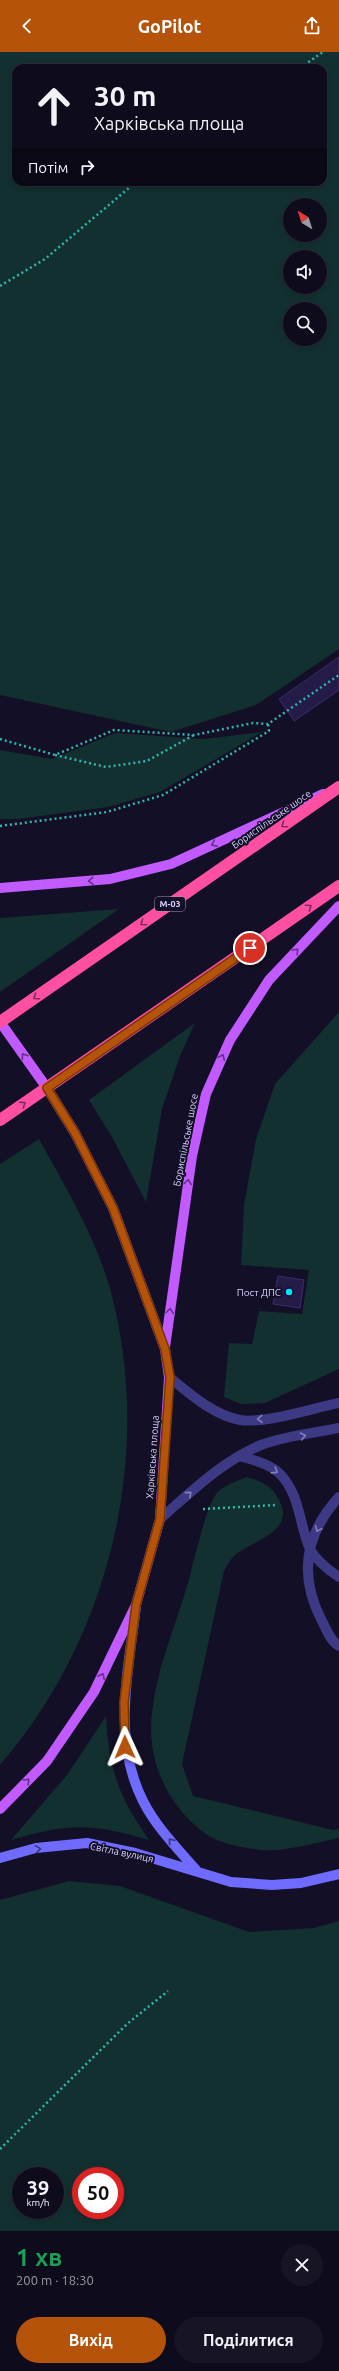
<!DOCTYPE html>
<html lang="uk">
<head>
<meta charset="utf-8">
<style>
	:root { --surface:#0e0b1c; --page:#171425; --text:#f1f3f6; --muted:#9b9ba3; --line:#2e2b3b; --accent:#b45309 }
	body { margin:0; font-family:Ubuntu,sans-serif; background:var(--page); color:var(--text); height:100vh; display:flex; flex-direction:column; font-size:15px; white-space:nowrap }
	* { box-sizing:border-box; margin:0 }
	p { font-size:13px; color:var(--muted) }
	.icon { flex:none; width:22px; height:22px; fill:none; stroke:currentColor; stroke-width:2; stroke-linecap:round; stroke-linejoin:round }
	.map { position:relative; height:2179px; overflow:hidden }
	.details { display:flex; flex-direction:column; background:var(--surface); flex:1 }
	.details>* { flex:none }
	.top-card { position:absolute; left:12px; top:12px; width:315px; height:122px; border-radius:12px; box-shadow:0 2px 6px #0003,0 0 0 1px var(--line); background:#0e0b1c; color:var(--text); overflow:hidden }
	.needle { width:26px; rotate:322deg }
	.tools { position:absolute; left:283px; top:146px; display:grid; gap:8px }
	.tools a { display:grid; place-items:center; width:44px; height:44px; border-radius:50%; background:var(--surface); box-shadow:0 2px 6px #0003,0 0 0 1px var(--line); font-size:20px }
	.speed { position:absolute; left:12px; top:2115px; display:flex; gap:8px; font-size:20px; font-weight:700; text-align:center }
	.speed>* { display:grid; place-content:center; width:52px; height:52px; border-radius:50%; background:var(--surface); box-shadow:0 2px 6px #0003,0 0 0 1px var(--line); line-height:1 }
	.speed small { font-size:10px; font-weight:400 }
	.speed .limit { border:6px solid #d22; background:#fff; color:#111 }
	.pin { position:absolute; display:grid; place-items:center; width:34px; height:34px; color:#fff; margin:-17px; border:2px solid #fff; border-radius:50%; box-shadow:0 1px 4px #0007 }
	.me { position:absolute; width:44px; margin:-22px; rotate:359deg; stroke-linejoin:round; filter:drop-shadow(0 0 3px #0008) }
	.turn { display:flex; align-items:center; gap:14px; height:84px; padding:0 16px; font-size:18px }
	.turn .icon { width:52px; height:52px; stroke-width:2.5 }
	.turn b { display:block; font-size:28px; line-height:34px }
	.then { display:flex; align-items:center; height:38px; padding:0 16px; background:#0003; gap:8px; font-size:15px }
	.round { display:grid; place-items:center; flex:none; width:42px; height:42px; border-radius:21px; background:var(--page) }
	.overview { display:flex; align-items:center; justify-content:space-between; height:68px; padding:0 16px }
	h1 { font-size:24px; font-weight:700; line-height:30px; color:#1e9e55 }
	.button { display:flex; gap:8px; margin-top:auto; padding:8px 16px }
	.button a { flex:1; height:46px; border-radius:24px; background:var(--accent); color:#fff; font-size:16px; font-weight:700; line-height:46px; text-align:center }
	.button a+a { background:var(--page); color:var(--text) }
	header { display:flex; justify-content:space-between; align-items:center; height:52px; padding:0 16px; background:var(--accent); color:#fff; font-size:18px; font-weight:700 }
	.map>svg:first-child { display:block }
	.green { fill:#12302f; fill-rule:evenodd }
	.building { fill:#241b47; stroke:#3b2d73 }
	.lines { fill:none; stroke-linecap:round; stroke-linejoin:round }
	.path { stroke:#2fb8b0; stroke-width:2.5; stroke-dasharray:2 3; stroke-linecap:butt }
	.lane { stroke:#3d3a85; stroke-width:10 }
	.secondary { stroke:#6f6bff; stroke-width:10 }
	.primary { stroke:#c25bff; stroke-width:10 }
	.highway { stroke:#ff4fa3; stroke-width:12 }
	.oneway { stroke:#7d2c5e }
	.oneway2 { stroke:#623188 }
	.oneway3 { stroke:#837fbc }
	.oneway4 { stroke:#38347d }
	.route-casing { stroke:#753606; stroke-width:10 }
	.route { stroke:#b45309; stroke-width:7 }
	.poi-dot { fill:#00e5ff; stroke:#130f26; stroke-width:1.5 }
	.labels { text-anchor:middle; stroke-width:4; stroke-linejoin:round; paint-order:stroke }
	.shield { fill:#130f26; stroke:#9e99be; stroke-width:1 }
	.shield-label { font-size:9px; font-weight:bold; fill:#d9d4ff }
	.street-label { font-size:10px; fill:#d9d4ff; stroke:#130f26 }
	.poi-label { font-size:10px; fill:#d9d4ff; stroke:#130f26; text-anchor:end }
</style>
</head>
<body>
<header><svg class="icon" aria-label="back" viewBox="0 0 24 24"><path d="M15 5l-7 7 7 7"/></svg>GoPilot<svg class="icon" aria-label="share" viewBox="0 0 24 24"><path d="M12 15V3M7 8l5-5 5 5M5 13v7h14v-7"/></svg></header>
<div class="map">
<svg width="339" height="2179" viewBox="0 0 339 2179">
	<rect width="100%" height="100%" fill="#130f26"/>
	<path class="green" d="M0 0H339V597L256 653 171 680 0 643ZM16 16H323V130H16ZM290 153H320V183H290ZM290 205H320V235H290ZM290 257H320V287H290Z
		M262 680 160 740 108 755 18 767H0V698L52 707 115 681 204 687Z
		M119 857 0 940V866Z
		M339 960V1317L265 1351 241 1352 224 1345 229 1291 252 1292 259 1259 302 1262 309 1218 241 1213 244 1153 256 1087 275 1032Z
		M195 971 180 1004 162 1057 146 1150 112 1085 89 1048Z
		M39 1087C66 1136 96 1185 111 1240 154 1403 110 1586 0 1713V1112Z
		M247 1425C261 1429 271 1433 278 1446 298 1481 251 1488 234 1504 230 1508 227 1514 224 1519L182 1712 193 1744 333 1778 339 1777V1786C316 1791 284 1800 261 1798 245 1796 220 1792 206 1782 168 1755 146 1708 152 1661 156 1620 173 1580 185 1541 192 1520 205 1454 217 1441 224 1433 237 1429 247 1425Z
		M106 1664C109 1718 118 1743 149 1788 91 1771 69 1771 11 1788L67 1723Z
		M69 1829 120 1834 249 1880 314 1876 339 1869V2179H0V1848ZM21 2124H55V2158H21ZM81 2124H115V2158H81Z"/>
	<path class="building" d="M339 605V638L294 669 279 647Z
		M278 1224 304 1228 300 1256 273 1252Z"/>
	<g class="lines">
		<path class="path" d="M300 16 323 0
			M0 234 45 207 136 130
			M0 687 55 703 114 678 194 683 253 671 268 672 339 623
			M55 703 106 715 147 709 194 683
			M0 774 107 760 163 743 269 679 268 672
			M203 1457 276 1453
			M0 2097 127 1972 168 1939"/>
		<path class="lane" d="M169 1325C190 1342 213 1363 240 1368 265 1372 313 1356 339 1351
			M239 1404C253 1408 271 1412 281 1423 300 1444 299 1470 309 1495 313 1505 329 1519 339 1525
			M339 1445C305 1482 298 1523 322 1569 327 1578 330 1589 339 1594
			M160 1467C191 1440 222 1409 261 1393 285 1384 314 1381 339 1376"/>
		<path class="secondary" d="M136 1555C128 1620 112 1688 143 1749 156 1775 178 1797 197 1819
			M0 1806 36 1796 87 1791 135 1801 231 1830 272 1833 301 1831 339 1822"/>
		<path class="primary" d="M0 836 110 827 171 812 323 742
			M0 970 47 1036 75 1081 113 1156 165 1297 169 1325 160 1467 136 1553 94 1640 47 1709 0 1757
			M165 1295 192 1104 206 1042 230 988 269 928 339 854"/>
		<path class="highway" d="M0 970 339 735
			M0 1068 339 834"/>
	</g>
	<defs><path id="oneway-chevron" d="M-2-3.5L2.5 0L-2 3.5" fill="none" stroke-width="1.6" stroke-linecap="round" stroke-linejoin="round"/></defs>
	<g class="oneway">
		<use href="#oneway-chevron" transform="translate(284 773) rotate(145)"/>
		<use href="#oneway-chevron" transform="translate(309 855) rotate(-35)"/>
		<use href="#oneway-chevron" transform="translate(143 871) rotate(145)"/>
		<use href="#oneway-chevron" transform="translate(36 945) rotate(145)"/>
		<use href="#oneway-chevron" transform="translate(23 1052) rotate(-34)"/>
	</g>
	<g class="oneway2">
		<use href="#oneway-chevron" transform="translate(214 792) rotate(155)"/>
		<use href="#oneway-chevron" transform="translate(91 829) rotate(176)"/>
		<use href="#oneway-chevron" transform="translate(296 899) rotate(-47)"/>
		<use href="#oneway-chevron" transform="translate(24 1004) rotate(-125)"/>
		<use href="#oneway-chevron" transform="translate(222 1005) rotate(-66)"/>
		<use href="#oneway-chevron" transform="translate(188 1130) rotate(-82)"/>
		<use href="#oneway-chevron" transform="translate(170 1259) rotate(-82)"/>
		<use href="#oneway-chevron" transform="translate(102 1624) rotate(-64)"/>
		<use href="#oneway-chevron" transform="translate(27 1729) rotate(-46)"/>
	</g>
	<g class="oneway3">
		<use href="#oneway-chevron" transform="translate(260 1367) rotate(177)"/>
		<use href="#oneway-chevron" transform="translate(303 1384) rotate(-12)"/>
		<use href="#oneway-chevron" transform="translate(275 1419) rotate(33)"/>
		<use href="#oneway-chevron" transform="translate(189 1442) rotate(-41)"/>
		<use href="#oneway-chevron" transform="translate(318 1477) rotate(114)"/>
	</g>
	<g class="oneway4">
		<use href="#oneway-chevron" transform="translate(171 1789) rotate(-131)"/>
		<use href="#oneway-chevron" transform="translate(38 1797) rotate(-9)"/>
	</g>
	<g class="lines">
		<g class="route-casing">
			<path id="route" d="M125 1695 124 1650 136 1553 160 1467 170 1325 165 1297 113 1156 75 1081 47 1036 250 896"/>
		</g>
		<use href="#route" class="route"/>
	</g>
	<circle class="poi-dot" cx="289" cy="1240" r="4"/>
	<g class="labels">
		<rect class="shield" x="155" y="845" width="30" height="14" rx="3"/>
		<g class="shield-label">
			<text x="170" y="855">М-03</text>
		</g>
		<g class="street-label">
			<text transform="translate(271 767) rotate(-35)" y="4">Бориспільське шосе</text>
			<text transform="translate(185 1088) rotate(-79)" y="4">Бориспільське шосе</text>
			<text transform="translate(152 1405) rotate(-86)" y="4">Харківська площа</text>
			<text transform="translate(122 1800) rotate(12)" y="4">Світла вулиця</text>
		</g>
		<g class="poi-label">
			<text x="281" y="1244">Пост ДПС</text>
		</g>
	</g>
</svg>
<div class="tools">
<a><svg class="needle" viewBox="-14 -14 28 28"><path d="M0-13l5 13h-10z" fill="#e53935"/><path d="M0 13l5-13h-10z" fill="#9b9ba3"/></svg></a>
<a><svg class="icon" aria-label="sound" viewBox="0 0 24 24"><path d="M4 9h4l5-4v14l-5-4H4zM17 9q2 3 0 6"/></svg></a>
<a><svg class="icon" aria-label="search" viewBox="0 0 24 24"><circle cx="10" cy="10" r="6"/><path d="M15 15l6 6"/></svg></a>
</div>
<div class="speed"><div>39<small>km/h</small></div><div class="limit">50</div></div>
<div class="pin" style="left:250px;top:896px;background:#d93025"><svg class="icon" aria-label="arrive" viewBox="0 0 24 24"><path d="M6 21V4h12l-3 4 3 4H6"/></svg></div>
<svg class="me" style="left:125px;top:1695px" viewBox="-20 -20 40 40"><path d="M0-17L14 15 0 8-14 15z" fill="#b45309" stroke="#fff" stroke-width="4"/></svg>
<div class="top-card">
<div class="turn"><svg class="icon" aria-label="ahead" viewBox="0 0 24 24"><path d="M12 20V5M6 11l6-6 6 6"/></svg><div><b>30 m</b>Харківська площа</div></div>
<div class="then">Потім<svg class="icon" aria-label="right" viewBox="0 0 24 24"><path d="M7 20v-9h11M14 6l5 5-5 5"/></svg></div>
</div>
</div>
<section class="details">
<div class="overview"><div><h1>1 хв</h1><p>200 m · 18:30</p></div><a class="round"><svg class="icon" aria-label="close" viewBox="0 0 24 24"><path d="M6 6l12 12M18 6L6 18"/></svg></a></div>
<div class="button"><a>Вихід</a><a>Поділитися</a></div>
</section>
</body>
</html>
